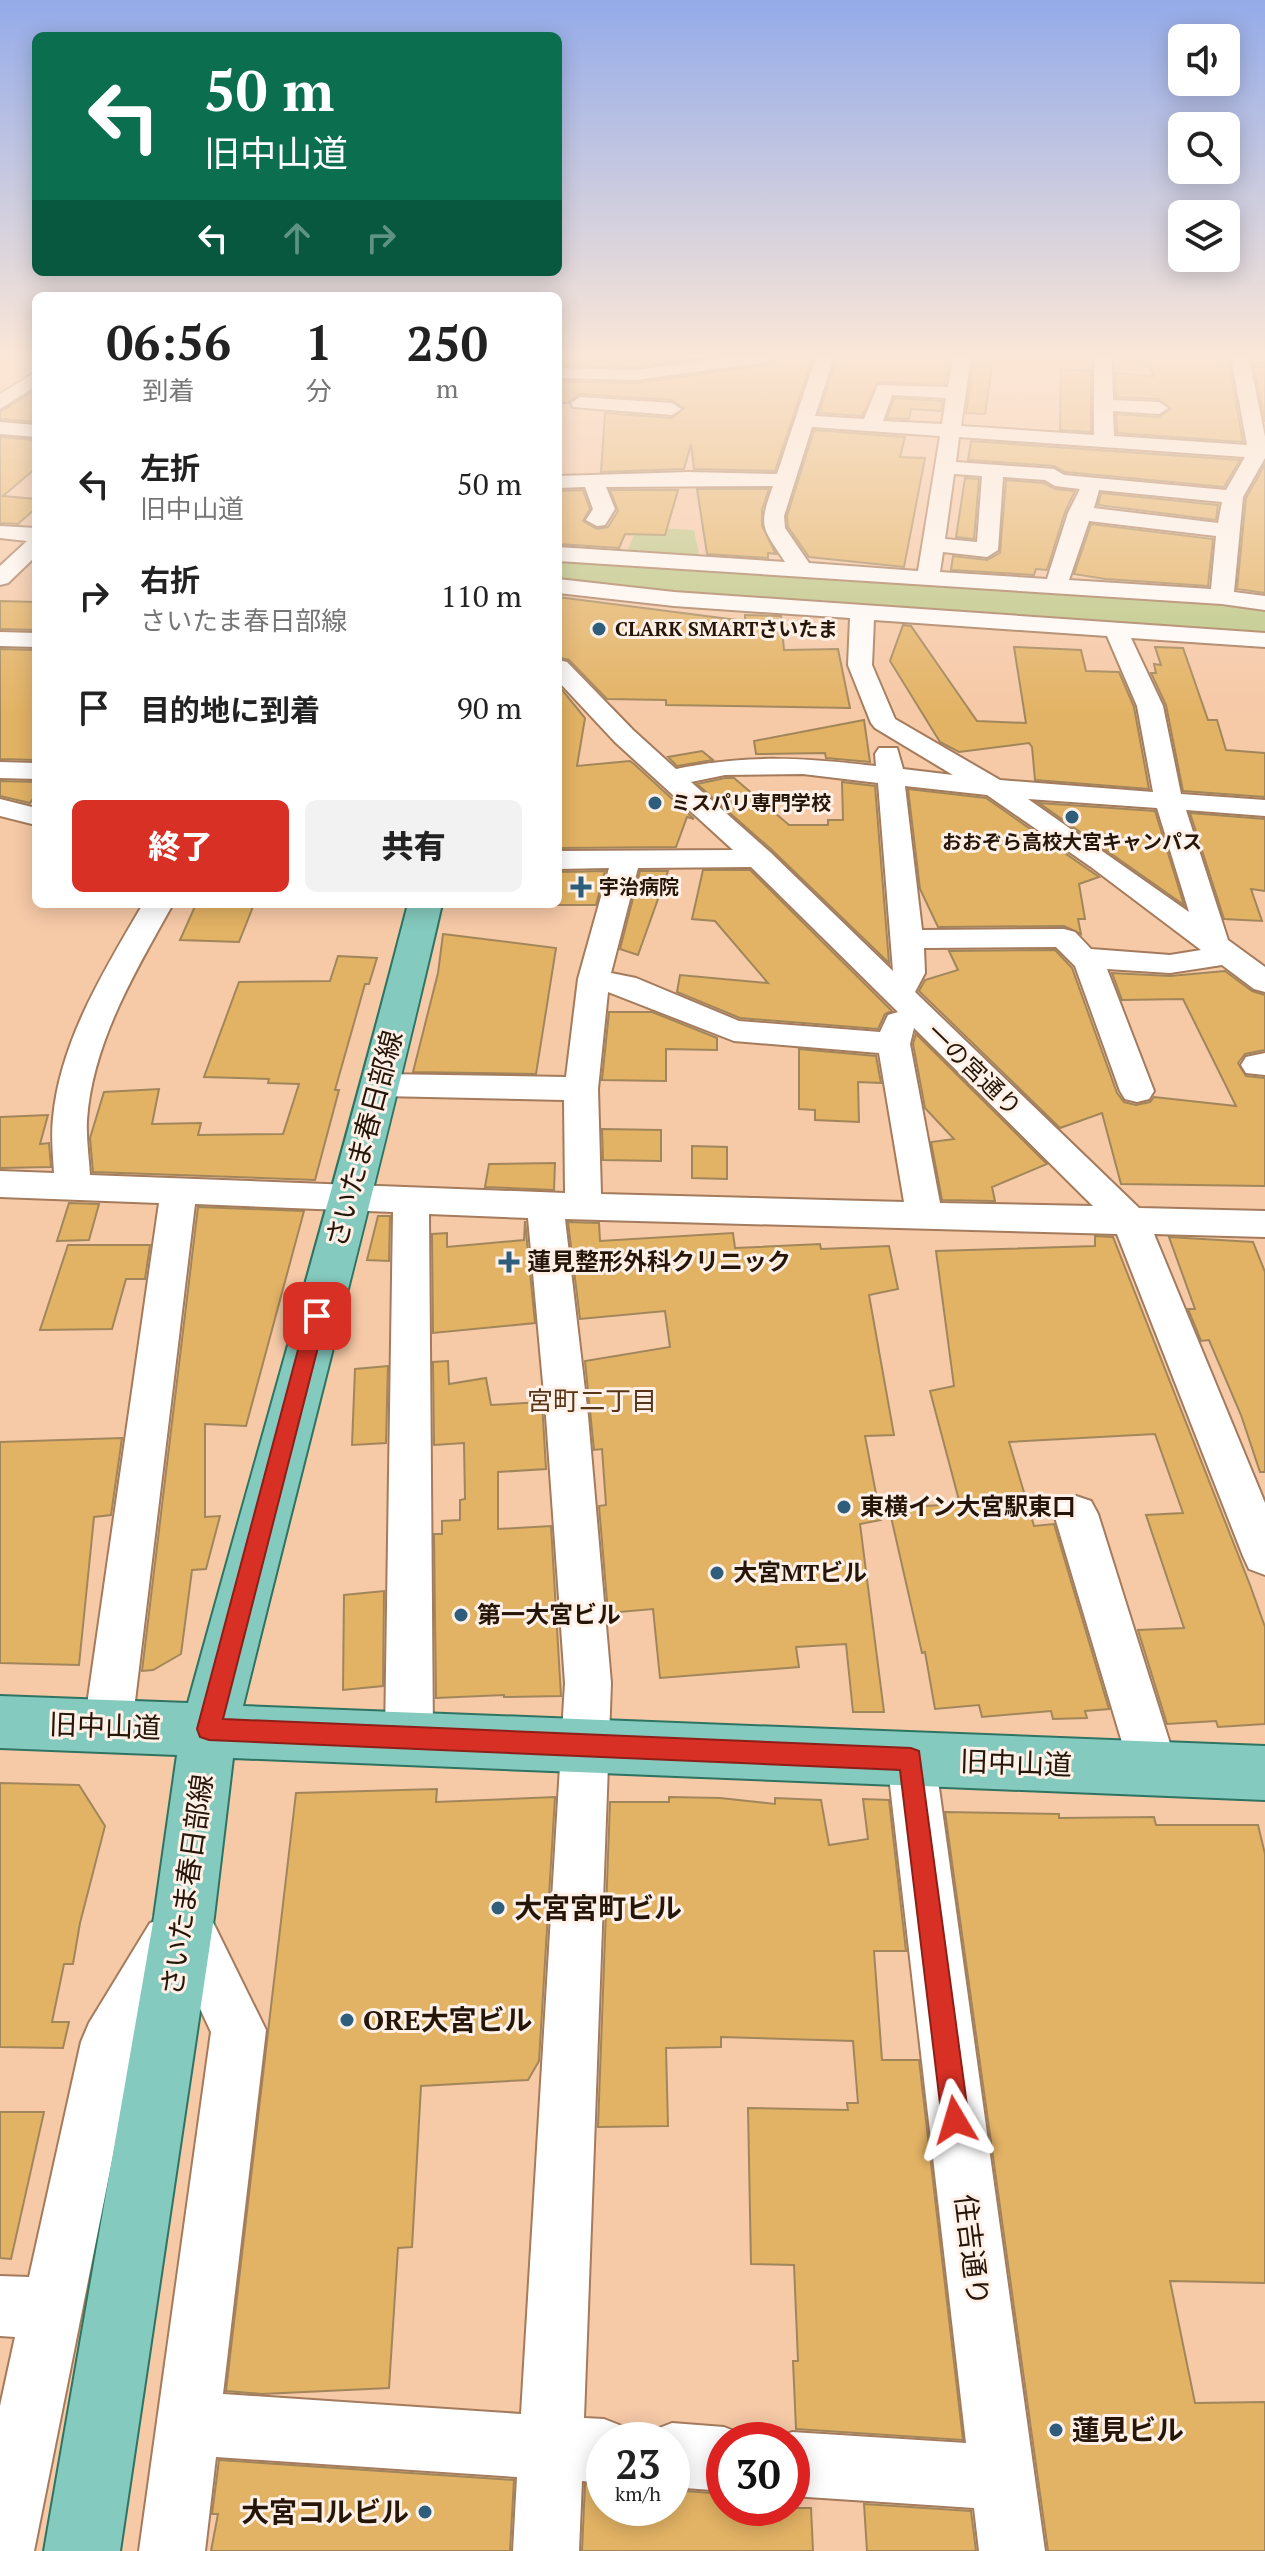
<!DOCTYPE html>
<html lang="ja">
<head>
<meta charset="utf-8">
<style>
	:root { --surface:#fff; --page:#f2f2f2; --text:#222; --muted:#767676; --accent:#d93025 }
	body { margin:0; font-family:"PT Serif","Noto Sans JP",serif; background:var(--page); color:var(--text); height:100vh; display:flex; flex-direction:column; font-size:30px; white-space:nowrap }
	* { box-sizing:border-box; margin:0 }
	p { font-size:26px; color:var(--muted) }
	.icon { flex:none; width:44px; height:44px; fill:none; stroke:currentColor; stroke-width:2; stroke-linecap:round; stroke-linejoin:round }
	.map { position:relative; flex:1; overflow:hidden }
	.details { position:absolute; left:32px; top:292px; width:530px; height:616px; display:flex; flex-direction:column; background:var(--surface); border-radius:12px; box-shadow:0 4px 20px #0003 }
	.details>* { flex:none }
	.top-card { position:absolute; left:32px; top:32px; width:530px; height:244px; border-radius:12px; box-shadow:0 4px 20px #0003; background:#0b6e4f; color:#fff; overflow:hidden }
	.tools { position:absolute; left:1168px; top:24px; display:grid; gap:16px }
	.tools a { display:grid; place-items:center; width:72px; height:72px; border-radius:12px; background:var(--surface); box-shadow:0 4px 20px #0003; font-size:40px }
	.speed { position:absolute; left:586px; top:2422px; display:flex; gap:16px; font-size:40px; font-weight:700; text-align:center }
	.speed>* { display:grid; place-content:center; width:104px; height:104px; border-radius:50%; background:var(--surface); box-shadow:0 4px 20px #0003; line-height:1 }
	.speed small { font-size:20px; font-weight:400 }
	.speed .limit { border:12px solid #d22; background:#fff; color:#111 }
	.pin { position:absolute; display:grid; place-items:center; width:68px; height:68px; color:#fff; margin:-34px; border-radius:16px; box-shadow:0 4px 12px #0006 }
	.me { position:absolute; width:88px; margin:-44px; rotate:353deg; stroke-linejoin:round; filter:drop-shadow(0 0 6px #0008) }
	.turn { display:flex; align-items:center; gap:28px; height:168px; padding:0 40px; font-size:36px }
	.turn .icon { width:104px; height:104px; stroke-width:2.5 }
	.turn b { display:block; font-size:56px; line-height:68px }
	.lanes { display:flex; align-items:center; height:76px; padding:0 40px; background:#0003; justify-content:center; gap:40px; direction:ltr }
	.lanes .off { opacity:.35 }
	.eta { display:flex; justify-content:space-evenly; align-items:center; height:136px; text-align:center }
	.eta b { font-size:48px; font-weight:800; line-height:56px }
	.cta { display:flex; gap:16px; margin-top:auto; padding:16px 40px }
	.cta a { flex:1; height:92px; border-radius:12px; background:var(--accent); color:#fff; font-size:32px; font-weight:800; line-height:92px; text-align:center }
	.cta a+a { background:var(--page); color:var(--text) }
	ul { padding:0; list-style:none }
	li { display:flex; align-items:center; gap:24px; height:112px; padding:0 40px }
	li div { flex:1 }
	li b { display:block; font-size:30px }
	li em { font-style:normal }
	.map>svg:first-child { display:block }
	.green { fill:#b9c885 }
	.building { fill:#e3b365; stroke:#a2865b; stroke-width:2 }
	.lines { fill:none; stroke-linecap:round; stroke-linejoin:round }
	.minor-casing { stroke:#a47b5c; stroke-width:4 }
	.major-casing { stroke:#2f7462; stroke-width:4 }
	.minor { fill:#fff; fill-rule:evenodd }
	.major { fill:#85cabe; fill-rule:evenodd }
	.route { fill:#d93025; stroke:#8d1f18; stroke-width:2 }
	.poi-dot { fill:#2e5e7c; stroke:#fff1e7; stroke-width:3 }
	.labels { text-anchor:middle; stroke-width:6; stroke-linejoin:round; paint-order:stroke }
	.far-poi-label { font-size:20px; font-weight:bold; fill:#261609; stroke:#fff1e7; text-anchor:start }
	.street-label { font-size:24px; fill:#261609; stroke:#fff1e7 }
	.poi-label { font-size:24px; font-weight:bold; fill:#261609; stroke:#fff1e7; text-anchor:start }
	.neighbourhood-label { font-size:26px; fill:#593517; stroke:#fff1e7 }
	.near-street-label { font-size:28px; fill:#261609; stroke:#fff1e7 }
	.near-poi-label { font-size:28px; font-weight:bold; fill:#261609; stroke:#fff1e7; text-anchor:start }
</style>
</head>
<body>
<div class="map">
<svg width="1265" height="2551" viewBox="0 0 1265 2551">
	<rect width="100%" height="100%" fill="#f6c9a7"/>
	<path class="green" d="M641 527 694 530 699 554 693 556 628 550 636 529Z
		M558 557 1265 607V639L558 584Z"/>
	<path class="building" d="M558 357H704L636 367 558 365Z
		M777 357H813L775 471 694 469 691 444 684 469 601 472 605 413 672 418 684 408 672 400 580 394 568 403H558V381L636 383 765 365Z
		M837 357H950L945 384 878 382 862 416 819 413Z
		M1145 357H1208L1229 361 1243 442 1117 433 1116 414 1159 417 1171 409 1159 399 1116 397 1115 373 1154 376Z
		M1253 363H1265V422Z
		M973 364 992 365 985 414 966 413Z
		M1061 369 1091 371V432L1060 430Z
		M36 390V422L0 419V412Z
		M894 398 943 401 941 411 911 409 909 419 887 418Z
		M814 430 905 437 900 457 925 458 904 567 809 557 788 527 787 516Z
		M0 437 36 440V468L3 496 36 499V508L18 524 0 523Z
		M971 441 1240 460 1224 487 1065 472 1054 466 968 460Z
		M1265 464V593L1237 589 1246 498Z
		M965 478 979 479 974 539 956 537Z
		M1006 480 1044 483 1055 489 1075 491 1065 512 1047 570 1036 569 1034 575 951 570 953 556 987 560 1000 553Z
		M697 489H769L762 510V526L776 554 768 553V558L707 554Z
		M583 490 590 509 583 521 597 529 608 527 618 511 610 490H678L665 535 625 534 619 548 558 544V491Z
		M1101 493 1218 505 1216 520 1098 505Z
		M1091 524 1213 539 1208 586 1105 579 1074 574Z
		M558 597 745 621V615L781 616 784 650 838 649 850 708 666 705V700L607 699 569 660 558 657Z
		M0 601 36 602V630L0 629Z
		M903 625 911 626 977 721 1026 723 1014 647 1081 650 1086 671 1119 672 1134 707 1149 789 1035 780 1032 747 1029 743 959 752 940 742 890 661Z
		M1155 647 1183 648 1208 720H1217L1226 750 1265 753V797L1183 791 1166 705 1151 673H1156L1154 664 1161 665Z
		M0 649 36 650V760L0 759Z
		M558 685 585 718 577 766 630 761 634 764 694 819 687 817 676 847 558 848Z
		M864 720 870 762 826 758 825 753 756 754 754 741Z
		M702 751 713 760 677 766 668 757Z
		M725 778H734L789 825H828V820H843L842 782 875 786 889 963 772 850 697 784Z
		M0 781 36 782V794L30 803 0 796Z
		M908 789 986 798 1099 877 1079 884 1085 919H1078L1081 934 1064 926 938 927 920 889Z
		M1039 803 1155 811 1184 905Z
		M1190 813 1265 819V891L1251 889 1262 921 1224 919Z
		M703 870H750L892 1011 885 1014 878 1029 740 1018 677 992 680 975 768 983 715 921 692 919Z
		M605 871 596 905H558V872Z
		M640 871H668L638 955 620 949Z
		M196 904H254L239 942 180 940Z
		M443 934 556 948 536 1074 413 1072 438 973Z
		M1055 950 1072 968 1117 1093 1124 1102 1136 1105 1150 1102 1154 1097 1236 1106 1183 999 1122 1000 1112 973 1170 976 1225 971 1252 991 1265 995V1050L1245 1054 1238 1063 1246 1076 1265 1078V1186L1121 1184 1102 1113 1060 1128 919 991 925 980 958 970 949 951Z
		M338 956 377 958 369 984H365L335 1090H339L315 1180 93 1172 90 1138 104 1092 159 1089 152 1124 201 1123 198 1135 283 1134 299 1084 268 1083 269 1079 204 1077 239 982 330 981Z
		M609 1012H652L717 1038V1050L666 1049V1081L602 1080Z
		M916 1034 1047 1164 992 1187 995 1201 942 1200 931 1142 954 1139 925 1108 913 1044Z
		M799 1049 876 1056 881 1083 858 1082 859 1122 815 1120V1110L799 1109Z
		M48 1115 40 1144 49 1143 51 1167 0 1168V1117Z
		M602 1129 661 1130V1161L603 1160Z
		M692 1146 727 1147V1179L692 1178Z
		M555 1163 554 1190 485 1187 489 1164Z
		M69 1203 99 1204 89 1240 57 1241Z
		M198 1207 304 1211 246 1426 205 1424V1517L220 1516 206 1569 192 1570 181 1654 153 1670 142 1671Z
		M378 1216H390L389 1261 367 1260Z
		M525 1221 535 1323 433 1333 432 1234 447 1233V1247L524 1240Z
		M568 1222 599 1223 600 1241 733 1233 735 1248 820 1244 821 1249 889 1246 898 1289 869 1295 894 1435 865 1436 881 1520 860 1524 884 1712H853L846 1644 796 1647 799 1667 660 1678 653 1609 608 1613 599 1506 606 1505 602 1449 594 1450 585 1361 670 1347 665 1311 580 1319Z
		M1095 1236 1113 1237 1250 1585 1265 1627V1724L1218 1727 1216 1721 1167 1724 1138 1630 1184 1628 1146 1515 1183 1513 1155 1434 1009 1442 1034 1526 1054 1524 1109 1709 1085 1711 1087 1718 1053 1719 1051 1711 982 1717 979 1705 935 1709 925 1652 922 1653 889 1508 960 1504 930 1391 954 1386 936 1251 1095 1246Z
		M1169 1237 1253 1242 1265 1272V1472H1260L1241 1415 1209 1340 1201 1341 1188 1309H1195Z
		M68 1245H150L145 1279H126L112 1329 40 1330Z
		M448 1361 449 1384 486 1378 491 1405 542 1402 546 1469 498 1472V1529L551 1526 561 1696 504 1697V1695L436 1698 434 1534H442V1521L460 1520V1500L465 1499 464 1443 434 1445 433 1362Z
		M388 1366 386 1443 352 1445 355 1369Z
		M122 1438 111 1515 94 1517 79 1665 0 1663V1442Z
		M384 1591 383 1686 343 1690 344 1595Z
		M0 1783 79 1785 105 1826 80 1923 73 1964H64L52 2022H69L63 2048 0 2047Z
		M437 1789 436 1802 555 1797 539 2061 528 2080 421 2086 412 2247 398 2248 389 2388 262 2394 226 2391 296 1793Z
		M669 1797 720 1798 775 1804V1798L821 1800 829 1845 868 1839 863 1799 889 1800 906 1951H874L882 2060H919L963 2440 796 2429 793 2361H798L794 2265 751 2264 748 2108 848 2110 847 2103H858L853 2041 721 2037V2047L666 2048 668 2126 598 2127 610 1802H669Z
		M945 1812 1059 1814V1818L1154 1817 1156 1825H1258L1265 1854V2283L1170 2281 1195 2403 1265 2402V2551H1048Z
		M0 2112H44L11 2259 0 2258Z
		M219 2460 514 2480 510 2551H211L218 2514H212Z
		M585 2484 604 2486V2508H672V2490L724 2494V2508H811L813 2551H582Z
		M864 2504 971 2511 976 2551H867Z"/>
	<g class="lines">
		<g class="minor-casing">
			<path id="minor" d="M726 357H774L765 362 636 380 558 378V368L636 370Z
				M816 357H834L815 416 864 419 878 385 948 387 953 357H971L961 426 1094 435V357H1112L1113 400 1159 402 1168 408 1159 414 1113 411 1114 436 1247 445 1231 357H1249L1265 437V458L1243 497 1234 592 1265 596V610L1222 604 558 561V547L785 562C762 526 758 528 773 486L606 487 615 509 605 525 597 526 586 520 593 509 585 487 558 488V476L689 472 777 474ZM892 395 946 398 942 424 883 421ZM812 427 940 436 918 571 809 563 785 528 784 516ZM959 437 1245 457 1226 490 1064 475 1054 469 956 462ZM954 474 982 476 977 542 945 539ZM1003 477 1045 480 1055 486 1080 489 1068 513 1047 579 940 572 943 552 987 557 998 550ZM1099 490 1222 502 1218 523 1094 508ZM1089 521 1216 536 1211 589 1069 580Z
				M36 372V386L0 409V394Z
				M580 397 672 403 681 409 672 415 573 407 571 403Z
				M0 422 36 425V437L0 434Z
				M0 526 36 528V556L8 583 0 585V566L27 541 0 538Z
				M558 579 674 592 1265 633V647L1131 638 1163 706 1181 794 1265 800V816L1186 810 1228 940 1265 967V992L1254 989 1222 965 1170 973 1107 969 1154 1091 1149 1099 1137 1102 1125 1099 1120 1091 1075 966 1056 947 924 948 925 973 915 992 1139 1208 1265 1211V1237L1154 1234 1265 1503V1575L1249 1569 1243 1556 1117 1234 565 1219 588 1416 611 1683 584 2418 604 2419 627 2428 631 2440H604V2483L582 2481 579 2551H513L517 2477 216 2457 205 2551H139L211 2032 182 1970 134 2051 34 2551H0V2406L15 2337 0 2336V2276L29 2277 81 2042 89 2023 150 1923 159 1920 167 1902 185 1894 203 1902 266 2030 223 2394 521 2414 565 1683 546 1416 528 1218 429 1214 433 1737 426 1753 409 1760 392 1753 385 1737 393 1212 195 1204 132 1726 125 1742 108 1748 91 1742 84 1726 159 1203 0 1197V1171L54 1173C53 1155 51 1136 53 1118 60 1041 105 969 143 904H173C136 970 92 1043 87 1120 86 1138 89 1157 90 1175L565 1193 564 1100 381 1096 369 1093 364 1085 369 1077 381 1074 566 1077 578 979 609 868 558 869V851L733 850 615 742 558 681V660L567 662 633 730 676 769C749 754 803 758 876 766L875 754 879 748H897L903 769 953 775 875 728 871 723 848 665 850 618 674 606 558 593ZM874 620 1107 636 1137 706 1153 792 1000 780 895 719 872 665ZM803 774 878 783 893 971 770 852 691 782 725 775ZM905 786 987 795 1091 867 1201 950 1170 955 1091 949 1075 932 1064 929 922 930ZM1028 799 1157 808 1189 912ZM751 867 898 1012 888 1015 880 1032 739 1021 636 978 611 973 638 868ZM608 992 734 1041 879 1053 904 1202 601 1194 598 1089ZM914 1028 1093 1206 940 1203 910 1044Z
				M0 632 36 633V647L0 646Z
				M0 762 36 763V779L0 778Z
				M0 799 36 808V825L0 816Z
				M1265 1053V1075L1246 1073 1241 1065 1246 1057Z
				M1076 1496 1091 1501 1098 1514 1178 1769 1171 1786 1154 1792 1137 1786 1130 1769 1054 1514 1061 1501Z
				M911 1736 928 1743 935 1759 1045 2551H979L974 2508 792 2496V2440H772L792 2432 966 2443 887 1759 894 1743Z
				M672 2423 724 2427 747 2436 748 2440H724V2491L672 2487V2440H646L649 2432Z"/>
		</g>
		<g class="major-casing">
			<path id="major" d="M408 904H442C380 1172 309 1438 243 1706L1265 1746V1800L233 1758 214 1917 120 2551H44L154 1917 177 1755 0 1748V1696L188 1703C261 1437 339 1172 408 904Z"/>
		</g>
		<use href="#minor" class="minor"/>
		<use href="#major" class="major"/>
	</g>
	<linearGradient id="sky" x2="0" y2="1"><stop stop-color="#94abe9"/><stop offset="0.5" stop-color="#fbe7d7"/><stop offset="1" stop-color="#fbe7d7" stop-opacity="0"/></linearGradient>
	<rect width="1265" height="714" fill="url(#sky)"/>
	<path class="route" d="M317 1309 326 1316 223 1719 911 1748 919 1751 969 2120 965 2130 955 2134 946 2130 942 2120 900 1770 209 1740 200 1737 197 1729 307 1316Z"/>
	<g class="poi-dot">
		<circle cx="599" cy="629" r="8"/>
		<circle cx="655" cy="803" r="8"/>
		<circle cx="1072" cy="817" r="8"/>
		<path d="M577 875h8v8h8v8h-8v8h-8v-8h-8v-8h8z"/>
		<path d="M505 1250h8v8h8v8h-8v8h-8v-8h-8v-8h8z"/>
		<circle cx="844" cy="1507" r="8"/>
		<circle cx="717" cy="1573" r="8"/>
		<circle cx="461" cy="1615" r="8"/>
		<circle cx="498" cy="1908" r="8"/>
		<circle cx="347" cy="2020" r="8"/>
		<circle cx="1056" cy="2430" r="8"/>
		<circle cx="425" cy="2512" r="8"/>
	</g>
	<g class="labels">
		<g class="far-poi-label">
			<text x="615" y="636">CLARK SMARTさいたま</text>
			<text x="671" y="810">ミスパリ専門学校</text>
			<text x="1072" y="849" text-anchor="middle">おおぞら高校大宮キャンパス</text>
			<text x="599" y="894">宇治病院</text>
		</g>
		<g class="street-label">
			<text transform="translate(974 1070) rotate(44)" y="8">一の宮通り</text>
		</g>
		<g class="poi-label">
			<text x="527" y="1270">蓮見整形外科クリニック</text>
			<text x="860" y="1515">東横イン大宮駅東口</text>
			<text x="733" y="1581">大宮MTビル</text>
			<text x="477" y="1623">第一大宮ビル</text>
		</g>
		<g class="neighbourhood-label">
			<text x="592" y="1410">宮町二丁目</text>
		</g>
		<g class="near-street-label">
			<text transform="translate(364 1139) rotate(-75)" y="10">さいたま春日部線</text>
			<text transform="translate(105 1726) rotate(2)" y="10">旧中山道</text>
			<text transform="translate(1016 1763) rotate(2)" y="10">旧中山道</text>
			<text transform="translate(187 1885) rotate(-82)" y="10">さいたま春日部線</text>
			<text transform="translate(972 2250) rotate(83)" y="10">住吉通り</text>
		</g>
		<g class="near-poi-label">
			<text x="514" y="1918">大宮宮町ビル</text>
			<text x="363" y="2030">ORE大宮ビル</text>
			<text x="1072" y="2440">蓮見ビル</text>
			<text x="409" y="2522" text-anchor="end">大宮コルビル</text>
		</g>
	</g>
</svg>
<div class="tools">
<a><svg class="icon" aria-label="sound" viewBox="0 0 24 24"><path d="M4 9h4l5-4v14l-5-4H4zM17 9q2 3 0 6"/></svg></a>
<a><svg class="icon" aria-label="search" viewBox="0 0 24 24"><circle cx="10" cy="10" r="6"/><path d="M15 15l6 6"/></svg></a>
<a><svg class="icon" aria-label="layers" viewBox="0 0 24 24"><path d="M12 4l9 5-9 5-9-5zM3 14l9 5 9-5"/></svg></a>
</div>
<div class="speed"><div>23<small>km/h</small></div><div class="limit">30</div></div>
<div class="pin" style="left:317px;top:1316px;background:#d93025"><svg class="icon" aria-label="arrive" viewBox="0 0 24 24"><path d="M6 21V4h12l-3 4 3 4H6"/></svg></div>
<svg class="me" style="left:955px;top:2120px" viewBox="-20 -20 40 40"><path d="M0-17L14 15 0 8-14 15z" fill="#d93025" stroke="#fff" stroke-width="4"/></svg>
<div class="top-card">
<div class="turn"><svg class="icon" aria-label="left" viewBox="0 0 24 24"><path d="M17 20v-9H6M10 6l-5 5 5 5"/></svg><div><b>50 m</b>旧中山道</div></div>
<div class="lanes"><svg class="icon" aria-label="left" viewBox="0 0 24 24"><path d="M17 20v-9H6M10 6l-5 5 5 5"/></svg><svg class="icon off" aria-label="ahead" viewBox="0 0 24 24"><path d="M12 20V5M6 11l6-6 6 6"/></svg><svg class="icon off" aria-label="right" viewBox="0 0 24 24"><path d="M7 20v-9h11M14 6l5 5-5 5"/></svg></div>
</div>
<section class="details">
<div class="eta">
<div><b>06:56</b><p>到着</p></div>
<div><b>1</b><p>分</p></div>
<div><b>250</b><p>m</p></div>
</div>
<ul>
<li><svg class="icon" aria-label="left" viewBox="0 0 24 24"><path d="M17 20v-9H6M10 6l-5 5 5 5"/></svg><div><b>左折</b><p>旧中山道</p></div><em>50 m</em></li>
<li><svg class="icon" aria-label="right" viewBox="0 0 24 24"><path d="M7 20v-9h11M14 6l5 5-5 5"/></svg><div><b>右折</b><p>さいたま春日部線</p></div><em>110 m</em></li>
<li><svg class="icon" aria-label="arrive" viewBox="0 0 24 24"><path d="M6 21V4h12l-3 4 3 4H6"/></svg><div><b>目的地に到着</b></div><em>90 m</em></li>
</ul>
<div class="cta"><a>終了</a><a>共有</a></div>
</section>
</div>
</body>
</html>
